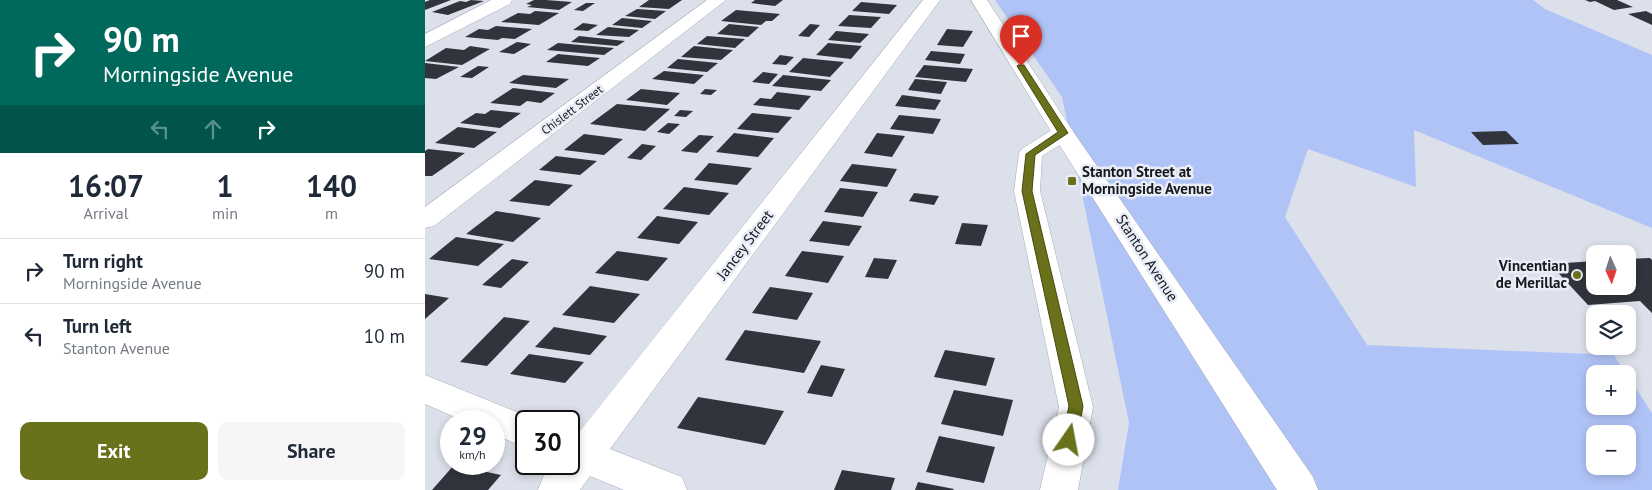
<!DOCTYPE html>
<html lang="en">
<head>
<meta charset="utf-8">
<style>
	:root { --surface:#fff; --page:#f6f6f7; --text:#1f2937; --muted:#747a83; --line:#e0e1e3; --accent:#69711a }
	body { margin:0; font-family:"PT Sans",sans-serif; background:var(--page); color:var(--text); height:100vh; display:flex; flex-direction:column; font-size:19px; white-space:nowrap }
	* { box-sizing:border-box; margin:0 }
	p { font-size:16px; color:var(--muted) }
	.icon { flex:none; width:28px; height:28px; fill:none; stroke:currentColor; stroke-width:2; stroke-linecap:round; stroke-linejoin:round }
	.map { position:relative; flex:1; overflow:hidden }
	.details { display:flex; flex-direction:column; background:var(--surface); width:425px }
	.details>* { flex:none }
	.guide { background:#00695c; color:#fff; overflow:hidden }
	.needle { width:32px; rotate:177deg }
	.controls { position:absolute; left:1161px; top:245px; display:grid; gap:10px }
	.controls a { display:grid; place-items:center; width:50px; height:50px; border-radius:10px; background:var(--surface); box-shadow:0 2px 8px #0003; font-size:25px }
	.speed { position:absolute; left:15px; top:410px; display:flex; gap:10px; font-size:25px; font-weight:700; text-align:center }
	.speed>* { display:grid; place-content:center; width:65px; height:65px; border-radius:50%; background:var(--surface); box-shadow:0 2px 8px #0003; line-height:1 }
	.speed small { font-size:12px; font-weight:400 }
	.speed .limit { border:2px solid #111; border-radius:8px; background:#fff; color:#111 }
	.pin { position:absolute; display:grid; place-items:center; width:42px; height:42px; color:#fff; margin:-51px -21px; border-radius:50% 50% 50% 0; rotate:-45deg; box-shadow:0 0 5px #0007 }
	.pin .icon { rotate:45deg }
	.me { position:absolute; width:55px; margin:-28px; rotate:12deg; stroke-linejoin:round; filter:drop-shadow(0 0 4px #0008) }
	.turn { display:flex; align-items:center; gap:18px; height:105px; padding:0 20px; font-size:22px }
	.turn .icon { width:65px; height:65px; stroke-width:2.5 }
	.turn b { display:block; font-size:35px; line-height:42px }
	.lanes { display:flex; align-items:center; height:48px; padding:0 20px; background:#0003; justify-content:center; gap:25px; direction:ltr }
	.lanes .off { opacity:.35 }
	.eta { display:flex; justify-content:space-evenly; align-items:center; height:85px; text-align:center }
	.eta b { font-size:30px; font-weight:700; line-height:35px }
	.action { display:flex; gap:10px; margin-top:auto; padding:10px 20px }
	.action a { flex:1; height:58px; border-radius:10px; background:var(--accent); color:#fff; font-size:20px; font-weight:700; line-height:58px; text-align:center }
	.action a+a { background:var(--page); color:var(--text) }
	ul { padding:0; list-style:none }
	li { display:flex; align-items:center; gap:15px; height:65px; padding:0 20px; border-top:1px solid var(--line) }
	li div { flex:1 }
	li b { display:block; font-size:19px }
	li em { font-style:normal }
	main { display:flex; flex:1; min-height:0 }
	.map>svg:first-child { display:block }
	.green { fill:#b0c3f6; fill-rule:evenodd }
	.building { fill:#31343c }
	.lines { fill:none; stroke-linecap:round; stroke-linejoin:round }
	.street-casing { stroke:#a7abb5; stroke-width:1 }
	.secondary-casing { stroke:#a7abb5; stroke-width:1 }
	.street { fill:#fff; fill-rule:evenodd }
	.secondary { fill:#fff; fill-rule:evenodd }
	.route { fill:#69711a; stroke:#444911 }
	.poi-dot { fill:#69711a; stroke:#e9edf8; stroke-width:2 }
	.labels { text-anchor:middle; stroke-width:5; stroke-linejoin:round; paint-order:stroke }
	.far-street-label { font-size:12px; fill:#17191c; stroke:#e9edf8 }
	.poi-label { font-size:15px; font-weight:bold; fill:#17191c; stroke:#e9edf8; text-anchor:start }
	.street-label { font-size:15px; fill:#17191c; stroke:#e9edf8 }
</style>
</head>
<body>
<main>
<section class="details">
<div class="guide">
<div class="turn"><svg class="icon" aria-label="right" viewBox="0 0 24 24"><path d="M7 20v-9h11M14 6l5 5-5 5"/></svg><div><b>90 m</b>Morningside Avenue</div></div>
<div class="lanes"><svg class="icon off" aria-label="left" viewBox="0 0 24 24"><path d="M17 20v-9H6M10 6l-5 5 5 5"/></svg><svg class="icon off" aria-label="ahead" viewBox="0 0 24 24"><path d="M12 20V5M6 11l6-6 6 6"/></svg><svg class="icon" aria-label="right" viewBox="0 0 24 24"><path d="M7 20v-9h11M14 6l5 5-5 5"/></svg></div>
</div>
<div class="eta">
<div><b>16:07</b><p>Arrival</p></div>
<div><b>1</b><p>min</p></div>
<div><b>140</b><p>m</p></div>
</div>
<ul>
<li><svg class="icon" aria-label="right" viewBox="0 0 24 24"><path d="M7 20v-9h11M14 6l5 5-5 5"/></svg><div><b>Turn right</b><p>Morningside Avenue</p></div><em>90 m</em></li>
<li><svg class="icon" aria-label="left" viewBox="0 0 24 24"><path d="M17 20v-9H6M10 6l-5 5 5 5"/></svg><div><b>Turn left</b><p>Stanton Avenue</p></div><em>10 m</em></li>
</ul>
<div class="action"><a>Exit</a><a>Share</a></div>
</section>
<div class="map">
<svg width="1227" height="490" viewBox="0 0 1227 490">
	<rect width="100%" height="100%" fill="#dce0ea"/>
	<path class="green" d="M570 0H1108L1120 9 1227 55V228L989 130 991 187 883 149 860 217 942 345 1189 355 1201 374H1170V406H1202L1203 376 1227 413V490H693L704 423 637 97ZM1170 434H1202V466H1170Z"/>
	<path class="building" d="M5 0H26L0 10V2Z
		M46 0 59 1 23 15 7 12 35 1 41 2Z
		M109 0H121L147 2 134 10 102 7 107 5 101 4Z
		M224 0H257L244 9 214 7Z
		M330 0H358L350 6 326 3Z
		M1160 0H1192L1208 7 1189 10 1170 1 1165 2Z
		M436 2 472 5 464 14 427 11Z
		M161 3H170L158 11 149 10Z
		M212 9 241 11 230 19 200 16Z
		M311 10 355 14 347 21H341L336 25 296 21Z
		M110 11 134 13 114 25 76 22 93 13 105 14Z
		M1221 11 1227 14V25L1203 14Z
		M424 15 456 17 446 28 413 26Z
		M197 18 227 21 217 28 187 25Z
		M158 23 173 25 163 31 148 30Z
		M304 24 334 27 323 37 292 34Z
		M385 24 395 25 384 37 373 36Z
		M71 26 107 29 90 39 77 38 73 40 40 37 54 29 63 30Z
		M183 27 214 30 204 37 171 35Z
		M522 29 548 31 538 47 512 45Z
		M411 31 444 34 435 43 403 40Z
		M154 36 200 41 192 46 146 42Z
		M282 36 320 39 310 48 272 44Z
		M92 42 106 44 89 54 74 52Z
		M133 43 189 48 179 55 122 50Z
		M403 43 437 46 426 59 391 55Z
		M45 46 65 49 37 65 0 61 21 48 39 50Z
		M269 46 308 50 296 60 256 57Z
		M506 51 540 54 535 64 500 60Z
		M133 54 175 58 163 66 121 62Z
		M355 55 369 57 361 65 347 64Z
		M378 58 419 62 405 77 364 72Z
		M253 59 293 63 282 72 242 68Z
		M0 63 34 67 11 79 0 78Z
		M499 65 548 69 541 82 490 77Z
		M53 66 64 67 47 78 35 77Z
		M239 71 279 75 269 84 227 79Z
		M338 72 353 74 344 84 327 82Z
		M98 75 144 79 131 88 84 83Z
		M358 75 406 80 396 91 347 86Z
		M490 79 522 82 516 94 483 90Z
		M88 88 130 93 116 103 102 101 95 106 65 103Z
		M216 89 255 93 242 105 201 100Z
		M280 89 292 90 286 95 275 94Z
		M352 92 386 96 374 110 328 105 335 98 346 99Z
		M477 95 516 100 510 110 470 106Z
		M192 104 245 109 220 131 165 124Z
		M66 110 96 113 75 128 35 123 51 113 60 114Z
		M255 110 268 111 261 117 249 116Z
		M327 113 367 117 353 133 312 129Z
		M474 115 516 119 508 134 465 129Z
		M243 123 255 124 244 134 232 132Z
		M33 127 72 132 49 148 10 143Z
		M1081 131 1094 144 1058 145 1046 132Z
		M309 133 349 138 333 157 291 152Z
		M452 133 480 136 467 157 439 153Z
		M159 134 198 139 179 155 139 150Z
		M274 135 289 136 272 153 256 151Z
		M217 144 231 146 216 160 202 158Z
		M3 149 40 153 7 176H0V151Z
		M131 156 172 161 155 175 114 170Z
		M284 163 327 168 312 185 269 180Z
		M427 164 472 169 462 187 415 181Z
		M110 180 148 185 124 206 84 201Z
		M259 187 304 193 284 215 238 209Z
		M415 188 453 192 438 217 399 212Z
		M489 193 514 196 509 205 484 201Z
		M71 211 116 218 88 242 41 234Z
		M232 216 273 222 254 244 212 238Z
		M398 221 437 226 424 246 384 241Z
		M537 223 563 225 556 246 530 244Z
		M31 237 79 244 53 266 4 259Z
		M192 251 243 258 223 281 170 273Z
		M377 251 419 256 403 283 360 276Z
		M449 258 472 260 463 279 440 277Z
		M1225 258 1227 260V313L1215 301 1163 305 1125 264 1170 261V286H1202V259Z
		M87 259 104 262 76 288 57 285Z
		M165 286 215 294 189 323 137 315Z
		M345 287 388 293 372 320 327 313Z
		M0 294 24 298 0 319Z
		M79 317 105 321 62 366 35 362Z
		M129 327 182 336 165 355 110 347Z
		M320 330 396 341 379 373 300 360Z
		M520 350 570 358 561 386 509 377Z
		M104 354 159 362 140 383 85 374Z
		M396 365 420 369 407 397 382 393Z
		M529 390 588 400 578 436 516 424Z
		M273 397 359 411 340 445 252 428Z
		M514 436 570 447 559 483 501 472Z
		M29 465 76 475 63 490H7Z
		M417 470 470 478 466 490H409Z
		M493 482 529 489 528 490H490Z"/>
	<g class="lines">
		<g class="street-casing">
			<path id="street" d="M66 0H87L85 4 0 47V34Z
				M282 0H301L9 226 0 228V207Z
				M498 0H515L185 449 257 477 262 490H199L165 476 155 490H113L118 477 129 464H144V434L151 436Z
				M638 126 646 128 649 133 646 138 617 156 615 191 668 407 653 490H615L634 407 589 191 594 153 598 148 630 128Z
				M0 375 114 421H101V448L69 434V421H39L0 404Z"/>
		</g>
		<g class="secondary-casing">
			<path id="secondary" d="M546 0H562L649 133 888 477 893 490H852L627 133Z"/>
		</g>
		<use href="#street" class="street"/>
		<use href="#secondary" class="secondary"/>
	</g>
	<path class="route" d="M593 65H599L643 133 610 155 607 191 658 406 652 440 650 445 644 446 639 445 637 440 644 406 597 191 601 154 633 132 592 66Z"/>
	<g class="poi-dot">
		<rect x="642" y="176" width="10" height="10" rx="2.5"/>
		<circle cx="1152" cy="275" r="5"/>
	</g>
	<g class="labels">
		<g class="far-street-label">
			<text transform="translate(147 110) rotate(-37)" y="4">Chislett Street</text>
		</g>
		<g class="poi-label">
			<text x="657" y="177">Stanton Street at<tspan x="657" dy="17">Morningside Avenue</tspan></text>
			<text x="1142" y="271" text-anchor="end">Vincentian<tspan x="1142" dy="17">de Merillac</tspan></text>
		</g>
		<g class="street-label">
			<text transform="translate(320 245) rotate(-53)" y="5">Jancey Street</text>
			<text transform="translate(722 258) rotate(57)" y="5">Stanton Avenue</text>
		</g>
	</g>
</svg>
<div class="controls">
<a><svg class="needle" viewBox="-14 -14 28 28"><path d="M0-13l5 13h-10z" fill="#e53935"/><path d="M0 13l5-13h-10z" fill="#747a83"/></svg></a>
<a><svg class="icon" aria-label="layers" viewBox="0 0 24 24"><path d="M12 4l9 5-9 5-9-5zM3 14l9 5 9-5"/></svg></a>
<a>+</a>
<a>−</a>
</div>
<div class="speed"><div>29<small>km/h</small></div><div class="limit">30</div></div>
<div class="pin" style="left:596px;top:66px;background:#d93025"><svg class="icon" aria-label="arrive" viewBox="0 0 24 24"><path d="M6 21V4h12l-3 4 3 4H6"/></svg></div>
<svg class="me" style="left:644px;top:440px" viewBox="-20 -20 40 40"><circle r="19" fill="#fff"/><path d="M0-13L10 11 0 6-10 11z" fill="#69711a"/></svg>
</div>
</main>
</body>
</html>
